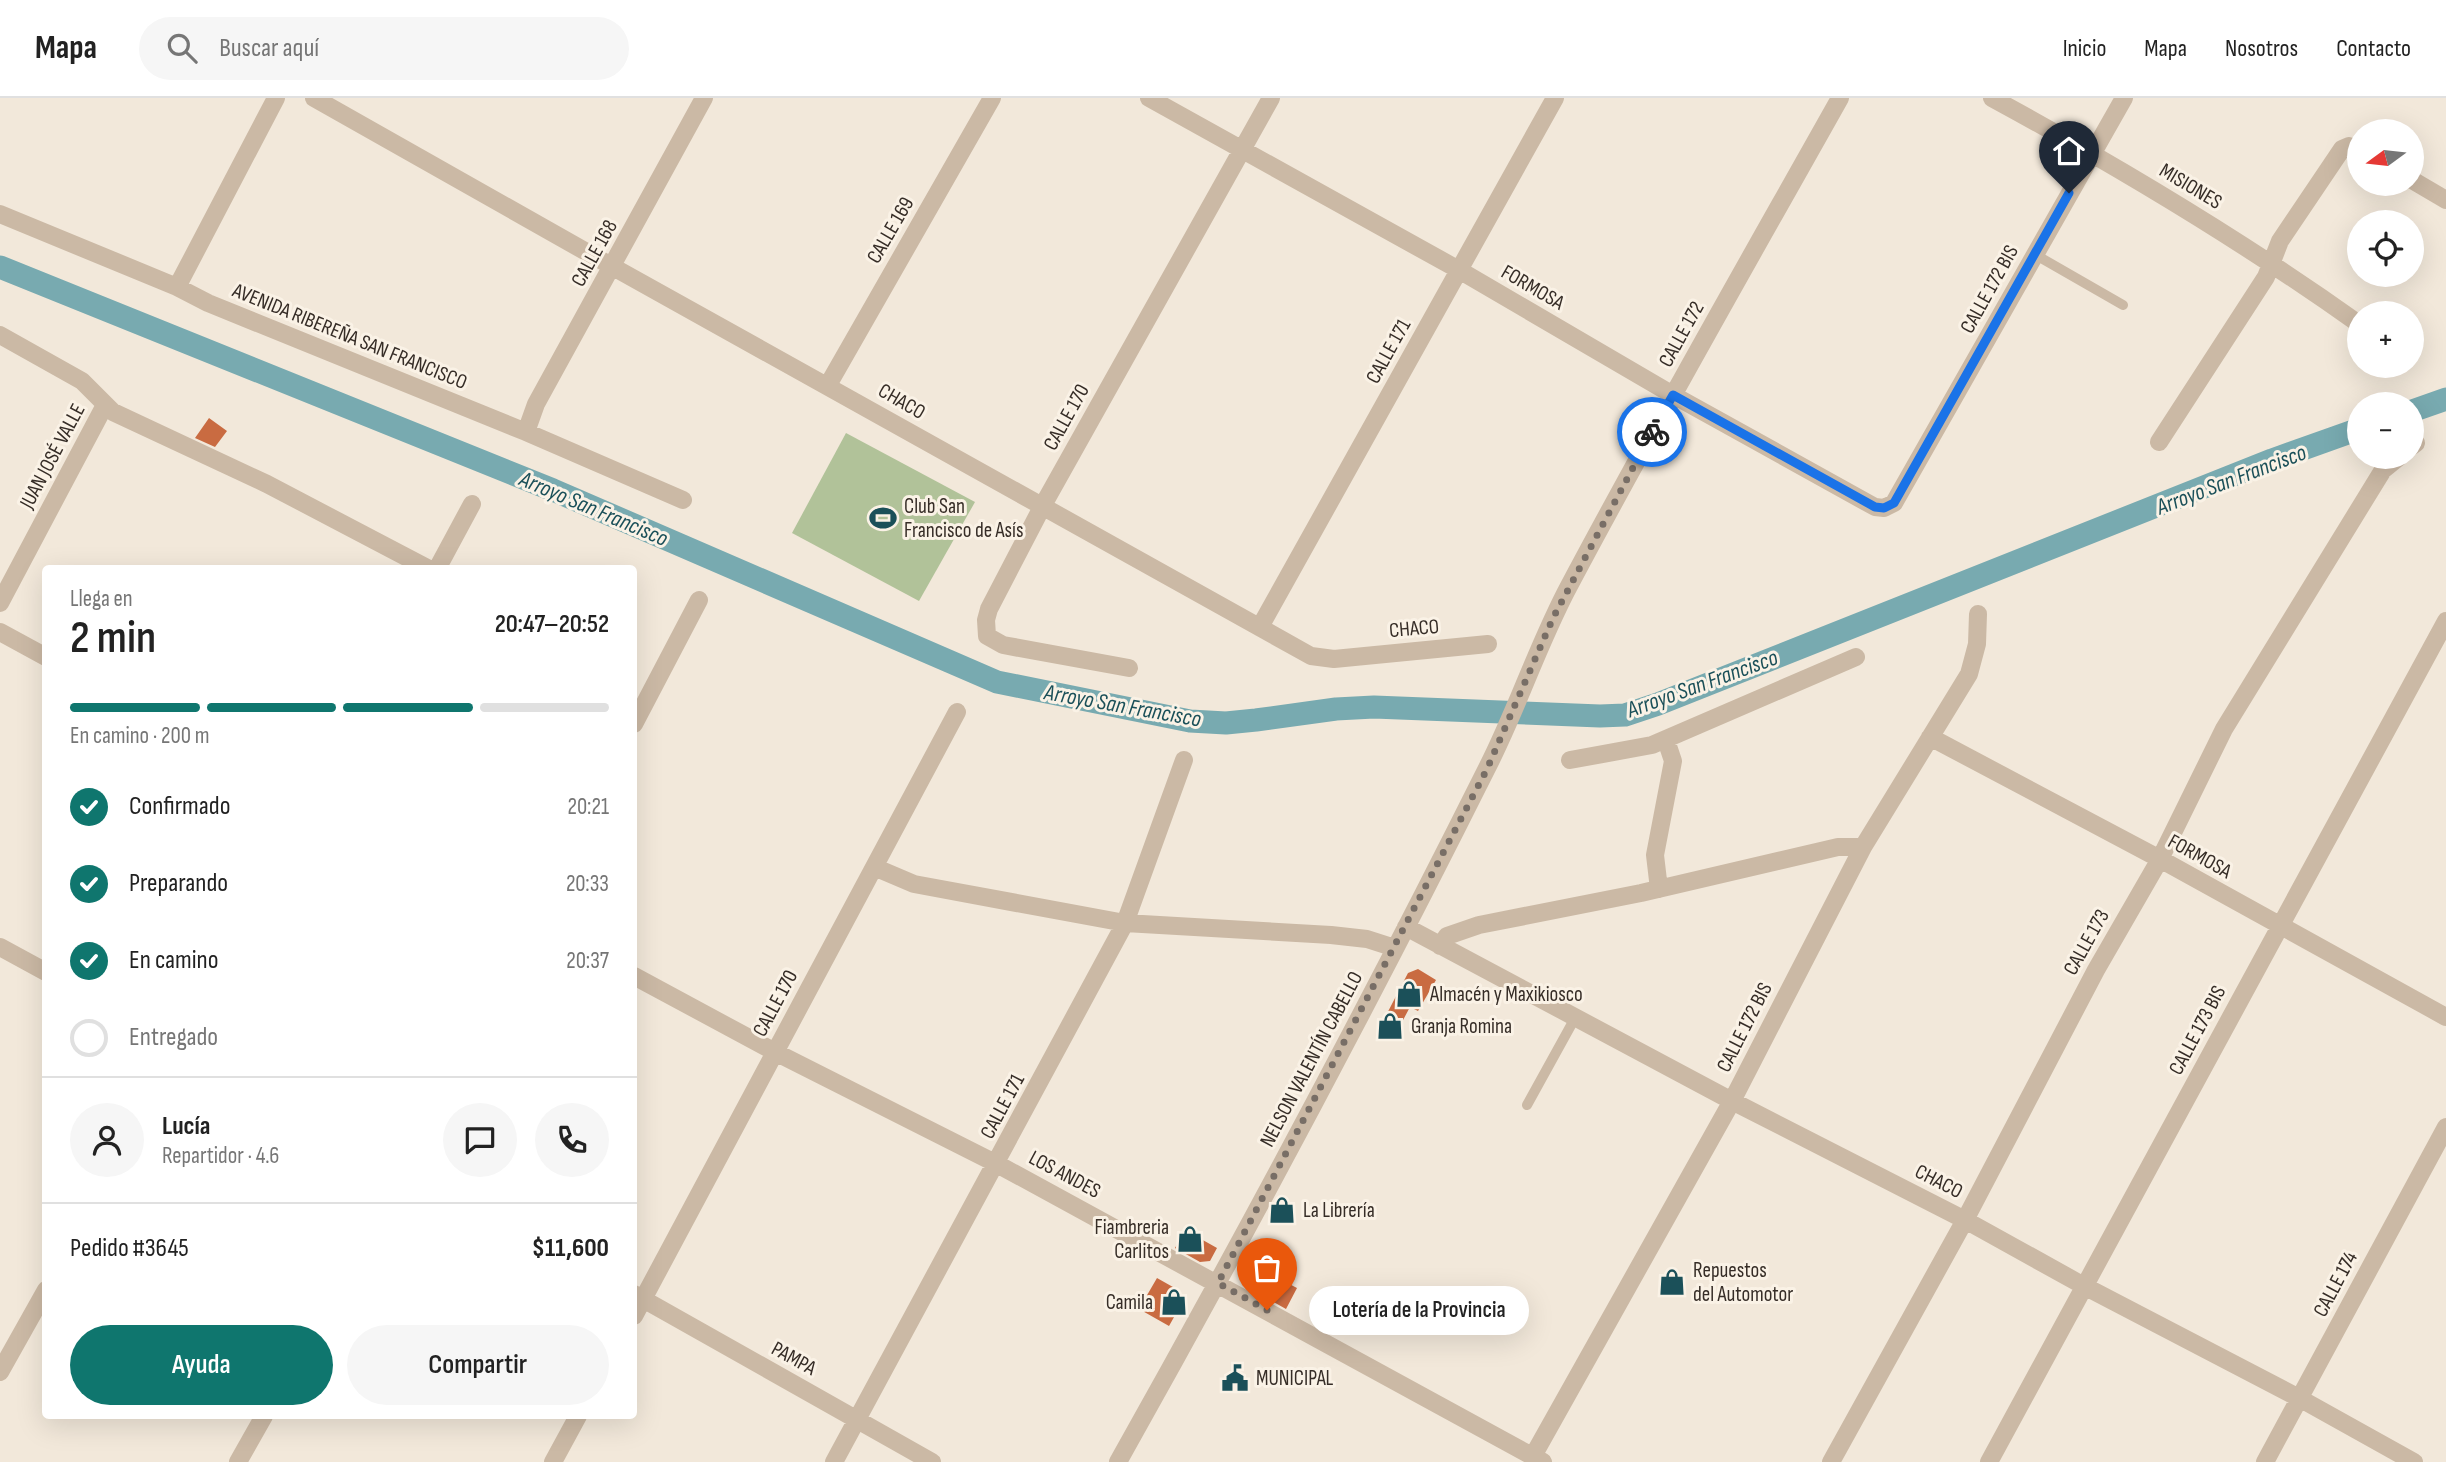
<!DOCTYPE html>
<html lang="es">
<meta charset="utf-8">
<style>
:root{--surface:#fff;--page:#f6f6f6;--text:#222;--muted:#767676;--line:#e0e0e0;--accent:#0f766e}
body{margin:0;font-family:"Sofia Sans Condensed",sans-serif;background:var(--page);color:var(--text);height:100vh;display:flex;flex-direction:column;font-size:26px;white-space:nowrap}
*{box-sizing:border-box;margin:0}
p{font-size:23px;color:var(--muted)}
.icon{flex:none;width:38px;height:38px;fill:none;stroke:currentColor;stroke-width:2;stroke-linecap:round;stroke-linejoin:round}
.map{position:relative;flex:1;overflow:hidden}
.drawer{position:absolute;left:42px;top:467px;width:595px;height:854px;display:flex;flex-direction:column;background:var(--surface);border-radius:7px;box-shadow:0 7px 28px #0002}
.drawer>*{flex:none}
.needle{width:46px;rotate:255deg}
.fabs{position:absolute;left:2347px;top:21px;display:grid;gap:14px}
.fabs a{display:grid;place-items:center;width:77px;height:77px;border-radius:50%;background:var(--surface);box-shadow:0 7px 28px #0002;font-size:35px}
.pin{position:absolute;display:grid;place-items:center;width:60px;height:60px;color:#fff;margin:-72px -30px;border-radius:50% 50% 50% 0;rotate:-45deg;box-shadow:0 0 7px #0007}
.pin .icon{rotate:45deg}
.courier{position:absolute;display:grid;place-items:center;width:70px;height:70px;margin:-35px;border:5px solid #1a73e8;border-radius:50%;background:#fff;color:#222;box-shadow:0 2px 9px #0007}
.bubble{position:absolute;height:49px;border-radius:24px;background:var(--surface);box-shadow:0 7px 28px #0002;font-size:23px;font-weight:600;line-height:49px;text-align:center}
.head em{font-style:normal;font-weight:600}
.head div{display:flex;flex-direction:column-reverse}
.head{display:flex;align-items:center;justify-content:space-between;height:119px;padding:0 28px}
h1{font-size:46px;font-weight:600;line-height:52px}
.bar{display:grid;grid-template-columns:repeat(4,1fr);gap:10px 7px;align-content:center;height:84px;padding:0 28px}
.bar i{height:9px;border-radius:5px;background:var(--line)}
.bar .on{background:var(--accent)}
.bar p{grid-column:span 4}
.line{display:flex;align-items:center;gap:18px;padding:0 28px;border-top:2px solid var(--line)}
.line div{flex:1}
.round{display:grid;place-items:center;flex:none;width:74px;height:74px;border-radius:37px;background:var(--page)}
ol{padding:0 28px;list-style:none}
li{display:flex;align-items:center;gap:21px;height:77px}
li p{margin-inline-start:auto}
li .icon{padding:7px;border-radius:50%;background:var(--accent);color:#fff;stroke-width:4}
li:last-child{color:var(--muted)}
li i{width:38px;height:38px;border:4px solid var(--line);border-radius:50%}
.button{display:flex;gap:14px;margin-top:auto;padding:14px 28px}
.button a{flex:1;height:80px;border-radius:42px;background:var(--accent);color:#fff;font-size:28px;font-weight:600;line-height:80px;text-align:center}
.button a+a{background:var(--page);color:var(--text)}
header{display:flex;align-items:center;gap:42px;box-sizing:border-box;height:98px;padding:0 35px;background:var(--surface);border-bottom:2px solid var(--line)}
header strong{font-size:33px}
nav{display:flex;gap:38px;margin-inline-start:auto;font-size:24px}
.search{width:490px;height:63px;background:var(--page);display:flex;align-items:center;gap:18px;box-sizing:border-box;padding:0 24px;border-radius:38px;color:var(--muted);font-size:26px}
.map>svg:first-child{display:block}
.green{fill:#b1c299}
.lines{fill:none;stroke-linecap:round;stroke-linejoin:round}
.canal{stroke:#78aab0;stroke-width:23}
.building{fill:#c96b41}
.lane{stroke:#cbb9a5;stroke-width:10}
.street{stroke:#cbb9a5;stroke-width:18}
.done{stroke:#786e66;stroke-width:7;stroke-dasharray:0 12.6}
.route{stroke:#1a73e8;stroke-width:9}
.labels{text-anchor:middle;stroke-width:6;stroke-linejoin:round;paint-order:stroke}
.street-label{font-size:21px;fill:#362d27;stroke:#faf2e6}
.poi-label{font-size:21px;fill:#362d27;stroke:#faf2e6;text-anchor:start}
.water-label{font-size:23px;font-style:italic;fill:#1b5059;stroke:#faf2e6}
</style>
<header>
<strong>Mapa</strong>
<div class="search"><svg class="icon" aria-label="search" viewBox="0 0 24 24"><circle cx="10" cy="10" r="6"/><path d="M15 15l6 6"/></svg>Buscar aquí</div>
<nav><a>Inicio</a><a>Mapa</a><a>Nosotros</a><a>Contacto</a></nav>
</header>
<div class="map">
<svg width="2446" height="1364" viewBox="0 0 2446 1364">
<rect width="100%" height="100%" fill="#f2e8da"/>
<!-- green -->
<path class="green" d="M846,335L975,404L919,503L792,435Z"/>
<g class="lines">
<!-- canal -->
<path class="canal" d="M0,169L553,392L997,584L1190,623L1226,625L1256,622L1336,611L1374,609L1600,618L1625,617L1658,606L2272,362L2359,331
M2412,313L2446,301"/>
</g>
<!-- building -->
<path class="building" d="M209,320L227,333L215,349L195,340Z
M1418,871L1436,882L1418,913L1410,909L1394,939L1379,931L1408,875Z
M1185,1132L1217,1150L1210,1163L1200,1164L1175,1150Z
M1670,1170L1685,1179L1675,1198L1659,1190Z
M1272,1177L1297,1190L1286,1211L1261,1197Z
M1157,1180L1180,1193L1182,1205L1169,1228L1139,1211Z"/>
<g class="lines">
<!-- lane -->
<path class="lane" d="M2034,156L2123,207
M1527,1007L1575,920"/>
<!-- street -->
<path class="street" d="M314,0L613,169L1311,558L1334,561L1488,546
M1149,0L1459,172L1673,297L1875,409L1884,410L1894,405L2124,0
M1992,0C2119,69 2241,142 2359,226
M2412,82L2446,102
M0,116L177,189L208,205L526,334L683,402
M177,189L276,0
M0,237L82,283L113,314L267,386L429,471
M828,287L992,0
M526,334L536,306L704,0
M2159,344L2266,179L2280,143L2342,51L2349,48L2359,52
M2412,348L2416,345
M437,471L472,406
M0,505L105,307
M1260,529L1555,0
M0,534L46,559
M1129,570L1003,547L987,538L986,522L989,511L1042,409L1271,0
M634,626L699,502
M1930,639L2160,761L2446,919
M1570,662L1652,647L1856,559
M874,769L914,786L1125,825L1331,837L1367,841L1395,850
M1659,791L1655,757L1673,663L1666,642
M1406,829L1732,1003L1965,1122L2084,1188L2299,1300L2414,1364
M1440,848L1447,838L1479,827L1641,795L1838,749H1863
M0,849L46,874
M634,878L775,954L997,1066L1543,1364
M634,1196L932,1364
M634,1218L957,614
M0,1274L46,1192
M1533,1358L1732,1003L1863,749L1969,576L1977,546L1978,516
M238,1364L264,1318
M553,1364L578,1318
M834,1364L1125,825L1184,662
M1118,1364C1246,1136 1369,906 1486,672C1517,612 1537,548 1569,488C1656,324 1749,162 1840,0
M1831,1364L1965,1122L2096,872L2160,761L2224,631L2383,372L2399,359
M1989,1364L2446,523
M2265,1364L2446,1029"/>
</g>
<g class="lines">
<!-- done -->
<path class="done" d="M1267,1212L1218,1185L1487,671L1553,520L1652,334"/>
<!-- route -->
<path class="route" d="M1652,334L1673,297L1875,409L1884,410L1894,405L2069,95"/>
</g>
<!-- icons -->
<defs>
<symbol id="stadium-bare" viewBox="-9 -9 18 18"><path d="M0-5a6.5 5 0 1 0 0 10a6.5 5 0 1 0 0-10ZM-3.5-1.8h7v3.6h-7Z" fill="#1b5059" stroke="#faf2e6" stroke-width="2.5" paint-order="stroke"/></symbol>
<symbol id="shop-bare" viewBox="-9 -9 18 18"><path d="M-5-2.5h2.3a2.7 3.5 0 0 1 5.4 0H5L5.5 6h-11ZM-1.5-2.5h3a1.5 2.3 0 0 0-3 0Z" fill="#1b5059" stroke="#faf2e6" stroke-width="2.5" paint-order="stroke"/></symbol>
<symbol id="civic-bare" viewBox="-9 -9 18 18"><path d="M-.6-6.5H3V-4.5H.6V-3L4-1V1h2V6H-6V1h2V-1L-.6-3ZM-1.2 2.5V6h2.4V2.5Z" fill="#1b5059" stroke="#faf2e6" stroke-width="2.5" paint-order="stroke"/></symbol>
</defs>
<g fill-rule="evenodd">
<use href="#stadium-bare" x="864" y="401" width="38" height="38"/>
<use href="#shop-bare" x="1390" y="877" width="38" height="38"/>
<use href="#shop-bare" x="1371" y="909" width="38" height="38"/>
<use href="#shop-bare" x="1263" y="1093" width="38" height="38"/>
<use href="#shop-bare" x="1171" y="1122" width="38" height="38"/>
<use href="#shop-bare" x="1653" y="1165" width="38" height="38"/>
<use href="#shop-bare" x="1155" y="1185" width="38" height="38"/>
<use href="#civic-bare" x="1216" y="1261" width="38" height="38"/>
</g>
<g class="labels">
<!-- street labels -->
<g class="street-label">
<text transform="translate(2191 88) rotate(31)" y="7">MISIONES</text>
<text transform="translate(890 132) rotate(-60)" y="7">CALLE 169</text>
<text transform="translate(594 155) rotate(-61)" y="7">CALLE 168</text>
<text transform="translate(1533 189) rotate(30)" y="7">FORMOSA</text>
<text transform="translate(1989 191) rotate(-61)" y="7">CALLE 172 BIS</text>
<text transform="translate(1681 236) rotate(-61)" y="7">CALLE 172</text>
<text transform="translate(350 238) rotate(22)" y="7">AVENIDA RIBEREÑA SAN FRANCISCO</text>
<text transform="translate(1388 253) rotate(-61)" y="7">CALLE 171</text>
<text transform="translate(902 303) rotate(30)" y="7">CHACO</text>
<text transform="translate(1066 319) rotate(-61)" y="7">CALLE 170</text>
<text transform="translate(52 358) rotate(-62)" y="7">JUAN JOSÉ VALLE</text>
<text transform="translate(1414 530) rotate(-5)" y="7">CHACO</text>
<text transform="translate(2200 758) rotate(29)" y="7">FORMOSA</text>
<text transform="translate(2086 844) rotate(-61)" y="7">CALLE 173</text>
<text transform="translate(775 905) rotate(-62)" y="7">CALLE 170</text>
<text transform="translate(1744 929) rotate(-63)" y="7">CALLE 172 BIS</text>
<text transform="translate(2197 932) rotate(-62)" y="7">CALLE 173 BIS</text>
<text transform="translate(1311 961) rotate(-62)" y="7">NELSON VALENTÍN CABELLO</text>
<text transform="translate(1002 1008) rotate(-62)" y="7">CALLE 171</text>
<text transform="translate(1065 1076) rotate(28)" y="7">LOS ANDES</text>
<text transform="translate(1939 1083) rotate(27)" y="7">CHACO</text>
<text transform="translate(2335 1186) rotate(-62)" y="7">CALLE 174</text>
<text transform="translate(794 1260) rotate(29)" y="7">PAMPA</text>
</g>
<!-- poi labels -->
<g class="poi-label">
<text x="904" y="415">Club San<tspan x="904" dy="24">Francisco de Asís</tspan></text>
<text x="1430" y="903">Almacén y Maxikiosco</text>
<text x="1411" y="935">Granja Romina</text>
<text x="1303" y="1119">La Librería</text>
<text x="1169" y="1136" text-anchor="end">Fiambreria<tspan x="1169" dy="24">Carlitos</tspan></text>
<text x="1693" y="1179">Repuestos<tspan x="1693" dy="24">del Automotor</tspan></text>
<text x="1153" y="1211" text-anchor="end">Camila</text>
<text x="1256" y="1287">MUNICIPAL</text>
</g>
<!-- water labels -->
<g class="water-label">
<text transform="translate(2231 381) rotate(-21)" y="8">Arroyo San Francisco</text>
<text transform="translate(594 410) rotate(23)" y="8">Arroyo San Francisco</text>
<text transform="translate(1702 585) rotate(-20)" y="8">Arroyo San Francisco</text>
<text transform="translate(1123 607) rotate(10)" y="8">Arroyo San Francisco</text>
</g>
</g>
</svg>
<div class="fabs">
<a><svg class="needle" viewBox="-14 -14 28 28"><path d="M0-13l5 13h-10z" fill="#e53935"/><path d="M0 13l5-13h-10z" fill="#767676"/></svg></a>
<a><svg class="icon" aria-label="locate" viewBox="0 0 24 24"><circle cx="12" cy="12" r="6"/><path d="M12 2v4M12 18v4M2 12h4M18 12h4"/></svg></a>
<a>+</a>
<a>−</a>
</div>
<div class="pin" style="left:1267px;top:1212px;background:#ea580c"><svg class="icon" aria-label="bag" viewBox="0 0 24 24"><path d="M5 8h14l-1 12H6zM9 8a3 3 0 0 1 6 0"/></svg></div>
<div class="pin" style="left:2069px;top:95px;background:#1f2937"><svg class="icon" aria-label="home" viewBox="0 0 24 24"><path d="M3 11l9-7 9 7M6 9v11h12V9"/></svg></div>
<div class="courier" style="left:1652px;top:334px"><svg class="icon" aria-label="bike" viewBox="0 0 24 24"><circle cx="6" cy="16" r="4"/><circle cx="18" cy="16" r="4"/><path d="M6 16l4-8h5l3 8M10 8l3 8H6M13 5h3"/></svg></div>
<div class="bubble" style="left:1309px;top:1188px;width:220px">Lotería de la Provincia</div>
<section class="drawer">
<div class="head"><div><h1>2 min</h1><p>Llega en</p></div><em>20:47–20:52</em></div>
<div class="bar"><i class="on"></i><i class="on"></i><i class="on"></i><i></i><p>En camino · 200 m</p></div>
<ol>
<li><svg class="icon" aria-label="check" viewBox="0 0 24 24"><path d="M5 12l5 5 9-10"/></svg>Confirmado<p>20:21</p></li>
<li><svg class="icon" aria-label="check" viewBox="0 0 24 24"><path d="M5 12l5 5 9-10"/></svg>Preparando<p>20:33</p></li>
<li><svg class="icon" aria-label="check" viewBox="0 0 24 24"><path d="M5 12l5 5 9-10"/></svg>En camino<p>20:37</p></li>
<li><i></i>Entregado</li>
</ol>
<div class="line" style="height:126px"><a class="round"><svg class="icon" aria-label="person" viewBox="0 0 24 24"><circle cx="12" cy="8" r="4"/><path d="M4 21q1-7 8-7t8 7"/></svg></a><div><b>Lucía</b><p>Repartidor · 4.6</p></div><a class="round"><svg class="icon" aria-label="chat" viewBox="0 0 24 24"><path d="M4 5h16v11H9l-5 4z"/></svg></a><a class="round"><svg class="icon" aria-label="phone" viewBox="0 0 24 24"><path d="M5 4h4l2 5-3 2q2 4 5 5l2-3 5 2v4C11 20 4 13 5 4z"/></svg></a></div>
<div class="line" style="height:91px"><div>Pedido #3645</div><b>$11,600</b></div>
<div class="button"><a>Ayuda</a><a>Compartir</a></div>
</section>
</div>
